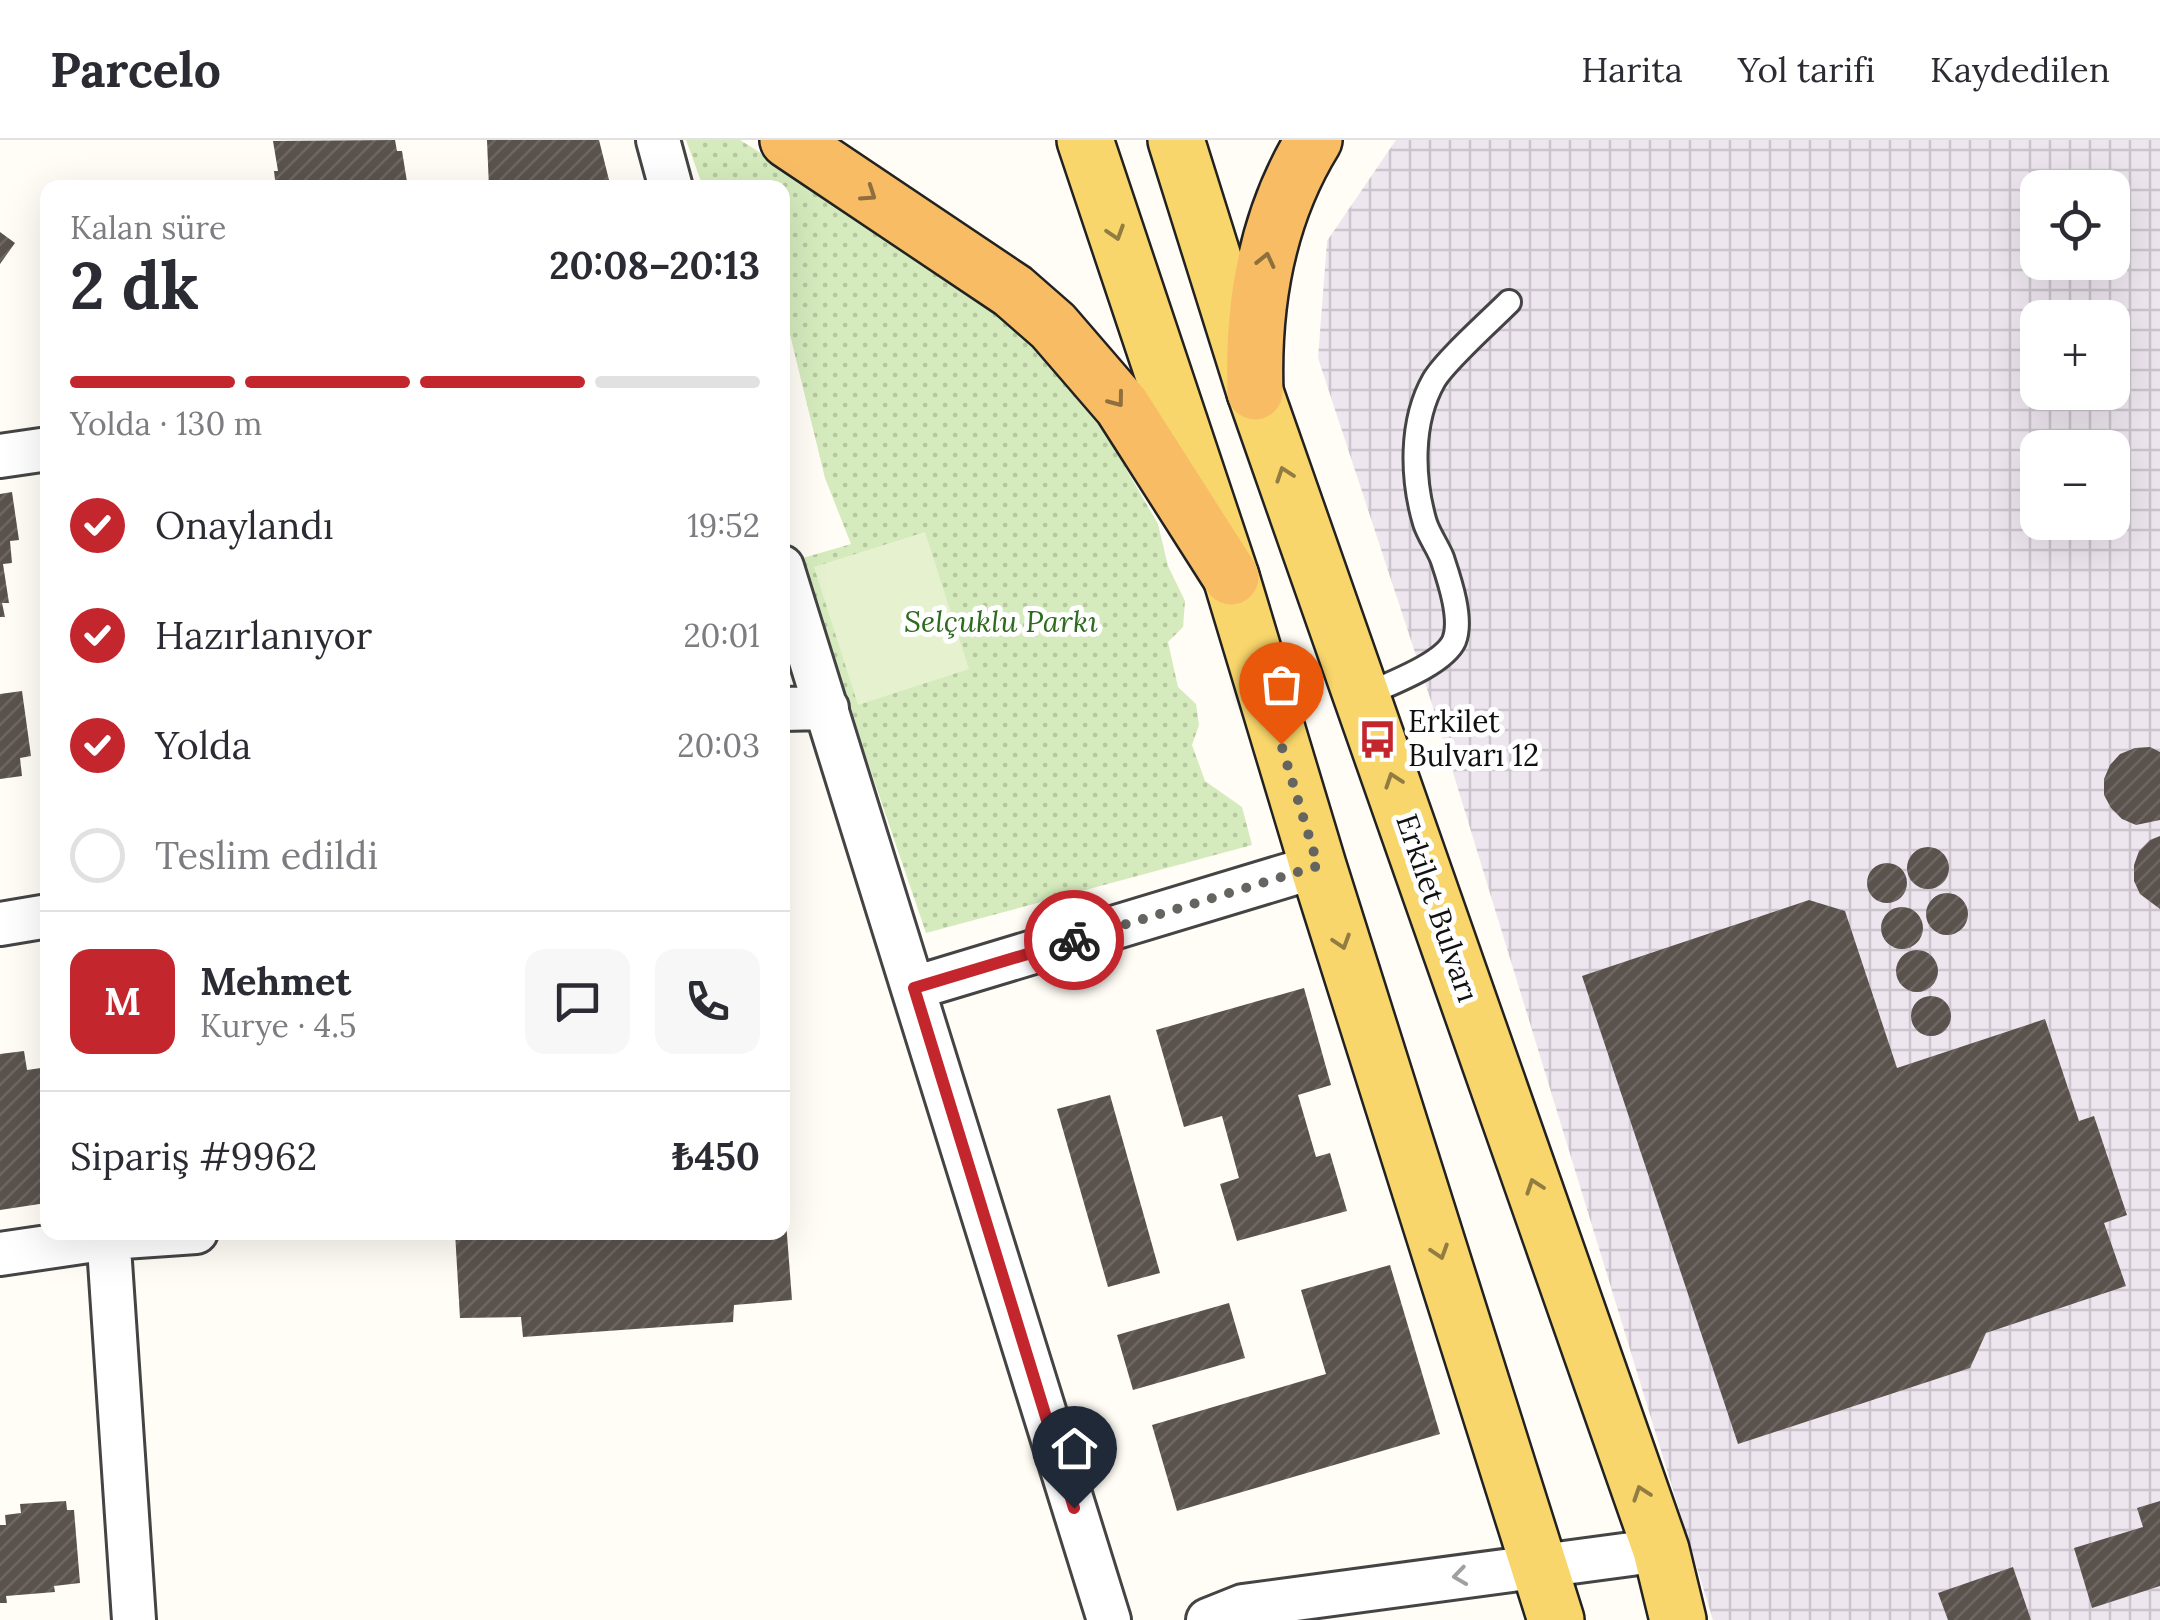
<!DOCTYPE html>
<html lang="tr">
<meta charset="utf-8">
<style>
:root{--surface:#fff;--page:#f7f7f7;--text:#2b2b33;--muted:#7c7c81;--line:#e1e1e2;--accent:#c4262e}
body{margin:0;font-family:Lora,serif;background:var(--page);color:var(--text);height:100vh;display:flex;flex-direction:column;font-size:38px;white-space:nowrap}
*{box-sizing:border-box;margin:0}
p{font-size:32px;color:var(--muted)}
.icon{flex:none;width:55px;height:55px;fill:none;stroke:currentColor;stroke-width:2;stroke-linecap:round;stroke-linejoin:round}
.map{position:relative;flex:1;overflow:hidden}
.sheet{position:absolute;left:40px;top:40px;width:750px;height:1060px;display:flex;flex-direction:column;background:var(--surface);border-radius:20px;box-shadow:0 10px 40px #0002}
.sheet>*{flex:none}
.buttons{position:absolute;left:2020px;top:30px;display:grid;gap:20px}
.buttons a{display:grid;place-items:center;width:110px;height:110px;border-radius:20px;background:var(--surface);box-shadow:0 10px 40px #0002;font-size:50px}
.pin{position:absolute;display:grid;place-items:center;width:85px;height:85px;color:#fff;margin:-102px -42px;border-radius:50% 50% 50% 0;rotate:-45deg;box-shadow:0 0 10px #0007}
.pin .icon{rotate:45deg}
.courier{position:absolute;display:grid;place-items:center;width:100px;height:100px;margin:-50px;border:8px solid #c4262e;border-radius:50%;background:#fff;color:#222;box-shadow:0 2px 12px #0007}
.headline em{font-style:normal;font-weight:800}
.headline div{display:flex;flex-direction:column-reverse}
.headline{display:flex;align-items:center;justify-content:space-between;height:170px;padding:0 30px}
h1{font-size:65px;font-weight:800;line-height:75px}
.bar{display:grid;grid-template-columns:repeat(4,1fr);gap:15px 10px;align-content:center;height:120px;padding:0 30px}
.bar i{height:12px;border-radius:8px;background:var(--line)}
.bar .active{background:var(--accent)}
.bar p{grid-column:span 4}
.line{display:flex;align-items:center;gap:25px;padding:0 30px;border-top:2px solid var(--line)}
.line div{flex:1}
.round{display:grid;place-items:center;flex:none;width:105px;height:105px;border-radius:20px;background:var(--page)}
ol{padding:0 30px;list-style:none}
li{display:flex;align-items:center;gap:30px;height:110px}
li p{margin-inline-start:auto}
li .icon{padding:10px;border-radius:50%;background:var(--accent);color:#fff;stroke-width:4}
li:last-child{color:var(--muted)}
li i{width:55px;height:55px;border:5px solid var(--line);border-radius:50%}
header{display:flex;align-items:center;gap:60px;box-sizing:border-box;height:140px;padding:0 50px;background:var(--surface);border-bottom:2px solid var(--line)}
header strong{font-size:48px}
nav{display:flex;gap:55px;margin-inline-start:auto;font-size:35px}
.map>svg:first-child{display:block}
.industrial{fill:url(#industrial-grid);fill-rule:evenodd}
.grass{fill:url(#grass-dots)}
.pitch{fill:#e6f2cf}
.building{fill:url(#building-hatch)}
.lines{fill:none;stroke-linecap:round;stroke-linejoin:round}
.service-casing{stroke:#444;stroke-width:28}
.minor-casing{stroke:#444;stroke-width:48}
.primary-casing{stroke:#222;stroke-width:60}
.trunk-casing{stroke:#222;stroke-width:60}
.service{stroke:#fff;stroke-width:22}
.minor{stroke:#fff;stroke-width:42}
.primary{stroke:#f9d66b;stroke-width:55}
.trunk{stroke:#f7bc64;stroke-width:55}
.oneway{stroke:#906f3f}
.oneway2{stroke:#917d42}
.oneway3{stroke:#a0a0a0}
.done{stroke:#646461;stroke-width:10;stroke-dasharray:0 18}
.route{stroke:#c4262e;stroke-width:12}
.labels{text-anchor:middle;stroke-width:10;stroke-linejoin:round;paint-order:stroke}
.park-label{font-size:30px;font-style:italic;fill:#2f6b1f;stroke:#fff}
.poi-label{font-size:30px;fill:#111;stroke:#fff;text-anchor:start}
.street-label{font-size:30px;fill:#111;stroke:#fff}
</style>
<header>
<strong>Parcelo</strong>
<nav><a>Harita</a><a>Yol tarifi</a><a>Kaydedilen</a></nav>
</header>
<div class="map">
<svg width="2160" height="1480" viewBox="0 0 2160 1480">
<defs>
<pattern id="industrial-grid" width="8" height="8" patternUnits="userSpaceOnUse" patternTransform="scale(2.5)"><rect width="8" height="8" fill="#eee6ef"/><path d="M0 4h8M4 0v8" fill="none" stroke="#cbc4cc"/></pattern>
<pattern id="grass-dots" width="8" height="8" patternUnits="userSpaceOnUse" patternTransform="scale(2.5)"><rect width="8" height="8" fill="#d5ebbd"/><path d="M2 2h.1M6 6h.1" fill="none" stroke="#b6c8a1" stroke-width="1.8" stroke-linecap="round"/></pattern>
<pattern id="building-hatch" width="6" height="6" patternUnits="userSpaceOnUse" patternTransform="scale(2.5)"><rect width="6" height="6" fill="#5a524d"/><path d="M-1 1l2-2M0 6l6-6M5 7l2-2" fill="none" stroke="#6d6662"/></pattern>
</defs>
<rect width="100%" height="100%" fill="#fffdf5"/>
<!-- industrial -->
<path class="industrial" d="M1396,0H2160V1480H1713L1432,564L1318,218L1327,101ZM2038,48H2112V122H2038ZM2038,178H2112V252H2038ZM2038,308H2112V382H2038Z"/>
<!-- grass -->
<path class="grass" d="M686,0H740L1014,171L1058,211L1158,384L1168,426L1185,461L1183,487L1168,502L1178,547L1196,564L1199,585L1192,605L1205,641L1242,667L1252,705L926,793L849,567L803,418L851,404L825,338L783,166L782,48L703,47Z"/>
<!-- pitch -->
<path class="pitch" d="M925,392L969,529L858,565L814,427Z"/>
<!-- building -->
<path class="building" d="M395,0L397,11H402L408,48H276L274,31H278L273,1Z
M487,0H599L611,48H489Z
M0,92L15,103L0,124Z
M12,352L19,400L10,401L12,423L3,424L9,463H2L5,477H0V354Z
M22,551L31,616L20,618L22,636L0,639V554Z
M2150,607L2160,612V680L2136,685L2122,679L2111,668L2104,655V639L2110,625L2120,614L2135,608Z
M2160,696V769L2140,754L2134,741V725L2139,711L2150,700Z
M1907 728a21 21 0 1 1 42 0a21 21 0 1 1-42 0Z
M1867 743a20 20 0 1 1 40 0a20 20 0 1 1-40 0Z
M1926 774a21 21 0 1 1 42 0a21 21 0 1 1-42 0Z
M1809,760L1845,771L1897,928L2045,879L2079,981L2094,976L2127,1075L2104,1083L2126,1146L1986,1193L1970,1228L1738,1304L1582,836Z
M1881 788a21 21 0 1 1 42 0a21 21 0 1 1-42 0Z
M1896 831a21 21 0 1 1 42 0a21 21 0 1 1-42 0Z
M1304,848L1331,945L1298,955L1316,1017L1330,1013L1347,1071L1237,1101L1220,1044L1239,1038L1222,976L1184,987L1156,890Z
M1911 876a20 20 0 1 1 40 0a20 20 0 1 1-40 0Z
M24,911L27,930L41,928L48,975V1043L43,1044L46,1063L0,1070V914Z
M1110,955L1160,1133L1108,1147L1057,969Z
M782,1069H785L792,1160L734,1165L733,1182L523,1197L521,1177L460,1178L455,1092H782Z
M1390,1125L1440,1294L1177,1371L1152,1285L1326,1234L1301,1150Z
M1229,1163L1245,1218L1133,1250L1117,1195Z
M66,1361L67,1370H74L80,1443L54,1446L55,1452L6,1456L7,1463H0V1385H6L5,1375L21,1373L20,1364Z
M2160,1361V1446L2092,1468L2074,1408L2143,1387L2137,1368Z
M2013,1427L2031,1480H1948L1938,1453Z"/>
<g class="lines">
<defs>
<path id="service" d="M1363,556C1386,545 1443,525 1454,501C1463,479 1449,439 1442,418C1437,406 1429,395 1425,383C1412,339 1410,282 1434,240C1446,220 1490,181 1509,162"/>
<path id="minor" d="M658,0L671,48
M0,316L48,309
M782,427L1109,1480
M782,569L827,568
M0,784L48,776
M914,848L1318,726
M108,1092L134,1480
M0,1114L109,1098L196,1092
M1208,1480L1243,1466L1661,1410"/>
<path id="primary" d="M1085,0L1231,437L1318,726L1556,1480
M1176,0L1255,252L1661,1410L1678,1480"/>
<path id="trunk" d="M788,0L1013,151L1053,186L1122,266L1231,437
M1255,252C1252,164 1267,76 1314,0"/>
</defs>
<!-- service casing -->
<use href="#service" class="service-casing"/>
<!-- minor casing -->
<use href="#minor" class="minor-casing"/>
<!-- primary casing -->
<use href="#primary" class="primary-casing"/>
<!-- trunk casing -->
<use href="#trunk" class="trunk-casing"/>
<!-- service -->
<use href="#service" class="service"/>
<!-- minor -->
<use href="#minor" class="minor"/>
<!-- primary -->
<use href="#primary" class="primary"/>
<!-- trunk -->
<use href="#trunk" class="trunk"/>
</g>
<!-- one-way arrows -->
<defs><path id="oneway-chevron" d="M-2-3.5L2.5 0L-2 3.5" fill="none" stroke-width="1.6" stroke-linecap="round" stroke-linejoin="round" transform="scale(2.5)"/></defs>
<g class="oneway">
<use href="#oneway-chevron" transform="translate(869 54) rotate(34)"/>
<use href="#oneway-chevron" transform="translate(1266 120) rotate(-77)"/>
<use href="#oneway-chevron" transform="translate(1117 260) rotate(53)"/>
</g>
<g class="oneway2">
<use href="#oneway-chevron" transform="translate(1116 93) rotate(72)"/>
<use href="#oneway-chevron" transform="translate(1284 334) rotate(-109)"/>
<use href="#oneway-chevron" transform="translate(1393 640) rotate(-109)"/>
<use href="#oneway-chevron" transform="translate(1342 802) rotate(72)"/>
<use href="#oneway-chevron" transform="translate(1534 1046) rotate(-109)"/>
<use href="#oneway-chevron" transform="translate(1440 1112) rotate(72)"/>
<use href="#oneway-chevron" transform="translate(1641 1353) rotate(-109)"/>
</g>
<use class="oneway3" href="#oneway-chevron" transform="translate(1460 1436) rotate(172)"/>
<g class="lines">
<!-- done -->
<path class="done" d="M1074,800L1318,726L1281,604"/>
<!-- route -->
<path class="route" d="M1074,800L914,848L1074,1368"/>
</g>
<!-- icons -->
<defs>
<symbol id="bus-bare" viewBox="-9 -9 18 18"><path d="M-5-6H5V4H4V6H2V4H-2V6H-4V4H-5ZM-3.5-4V0h7V-4ZM-3.5 1.2v1.5H-2V1.2ZM2 1.2v1.5H3.5V1.2Z" fill="#c4262e" stroke="#fff" stroke-width="2.5" paint-order="stroke"/></symbol>
</defs>
<g fill-rule="evenodd">
<use href="#bus-bare" x="1350" y="572" width="55" height="55"/>
</g>
<g class="labels">
<!-- park labels -->
<g class="park-label">
<text x="1001" y="492">Selçuklu Parkı</text>
</g>
<!-- poi labels -->
<g class="poi-label">
<text x="1408" y="592">Erkilet<tspan x="1408" dy="34">Bulvarı 12</tspan></text>
</g>
<!-- street labels -->
<g class="street-label">
<text transform="translate(1437 768) rotate(71)" y="10">Erkilet Bulvarı</text>
</g>
</g>
</svg>
<div class="buttons">
<a><svg class="icon" aria-label="locate" viewBox="0 0 24 24"><circle cx="12" cy="12" r="6"/><path d="M12 2v4M12 18v4M2 12h4M18 12h4"/></svg></a>
<a>+</a>
<a>−</a>
</div>
<div class="pin" style="left:1281px;top:604px;background:#ea580c"><svg class="icon" aria-label="bag" viewBox="0 0 24 24"><path d="M5 8h14l-1 12H6zM9 8a3 3 0 0 1 6 0"/></svg></div>
<div class="pin" style="left:1074px;top:1368px;background:#1f2937"><svg class="icon" aria-label="home" viewBox="0 0 24 24"><path d="M3 11l9-7 9 7M6 9v11h12V9"/></svg></div>
<div class="courier" style="left:1074px;top:800px"><svg class="icon" aria-label="bike" viewBox="0 0 24 24"><circle cx="6" cy="16" r="4"/><circle cx="18" cy="16" r="4"/><path d="M6 16l4-8h5l3 8M10 8l3 8H6M13 5h3"/></svg></div>
<section class="sheet">
<div class="headline"><div><h1>2 dk</h1><p>Kalan süre</p></div><em>20:08–20:13</em></div>
<div class="bar"><i class="active"></i><i class="active"></i><i class="active"></i><i></i><p>Yolda · 130 m</p></div>
<ol>
<li><svg class="icon" aria-label="check" viewBox="0 0 24 24"><path d="M5 12l5 5 9-10"/></svg>Onaylandı<p>19:52</p></li>
<li><svg class="icon" aria-label="check" viewBox="0 0 24 24"><path d="M5 12l5 5 9-10"/></svg>Hazırlanıyor<p>20:01</p></li>
<li><svg class="icon" aria-label="check" viewBox="0 0 24 24"><path d="M5 12l5 5 9-10"/></svg>Yolda<p>20:03</p></li>
<li><i></i>Teslim edildi</li>
</ol>
<div class="line" style="height:180px"><b class="round" style="background:var(--accent);color:#fff">M</b><div><b>Mehmet</b><p>Kurye · 4.5</p></div><a class="round"><svg class="icon" aria-label="chat" viewBox="0 0 24 24"><path d="M4 5h16v11H9l-5 4z"/></svg></a><a class="round"><svg class="icon" aria-label="phone" viewBox="0 0 24 24"><path d="M5 4h4l2 5-3 2q2 4 5 5l2-3 5 2v4C11 20 4 13 5 4z"/></svg></a></div>
<div class="line" style="height:130px"><div>Sipariş #9962</div><b>₺450</b></div>
</section>
</div>
